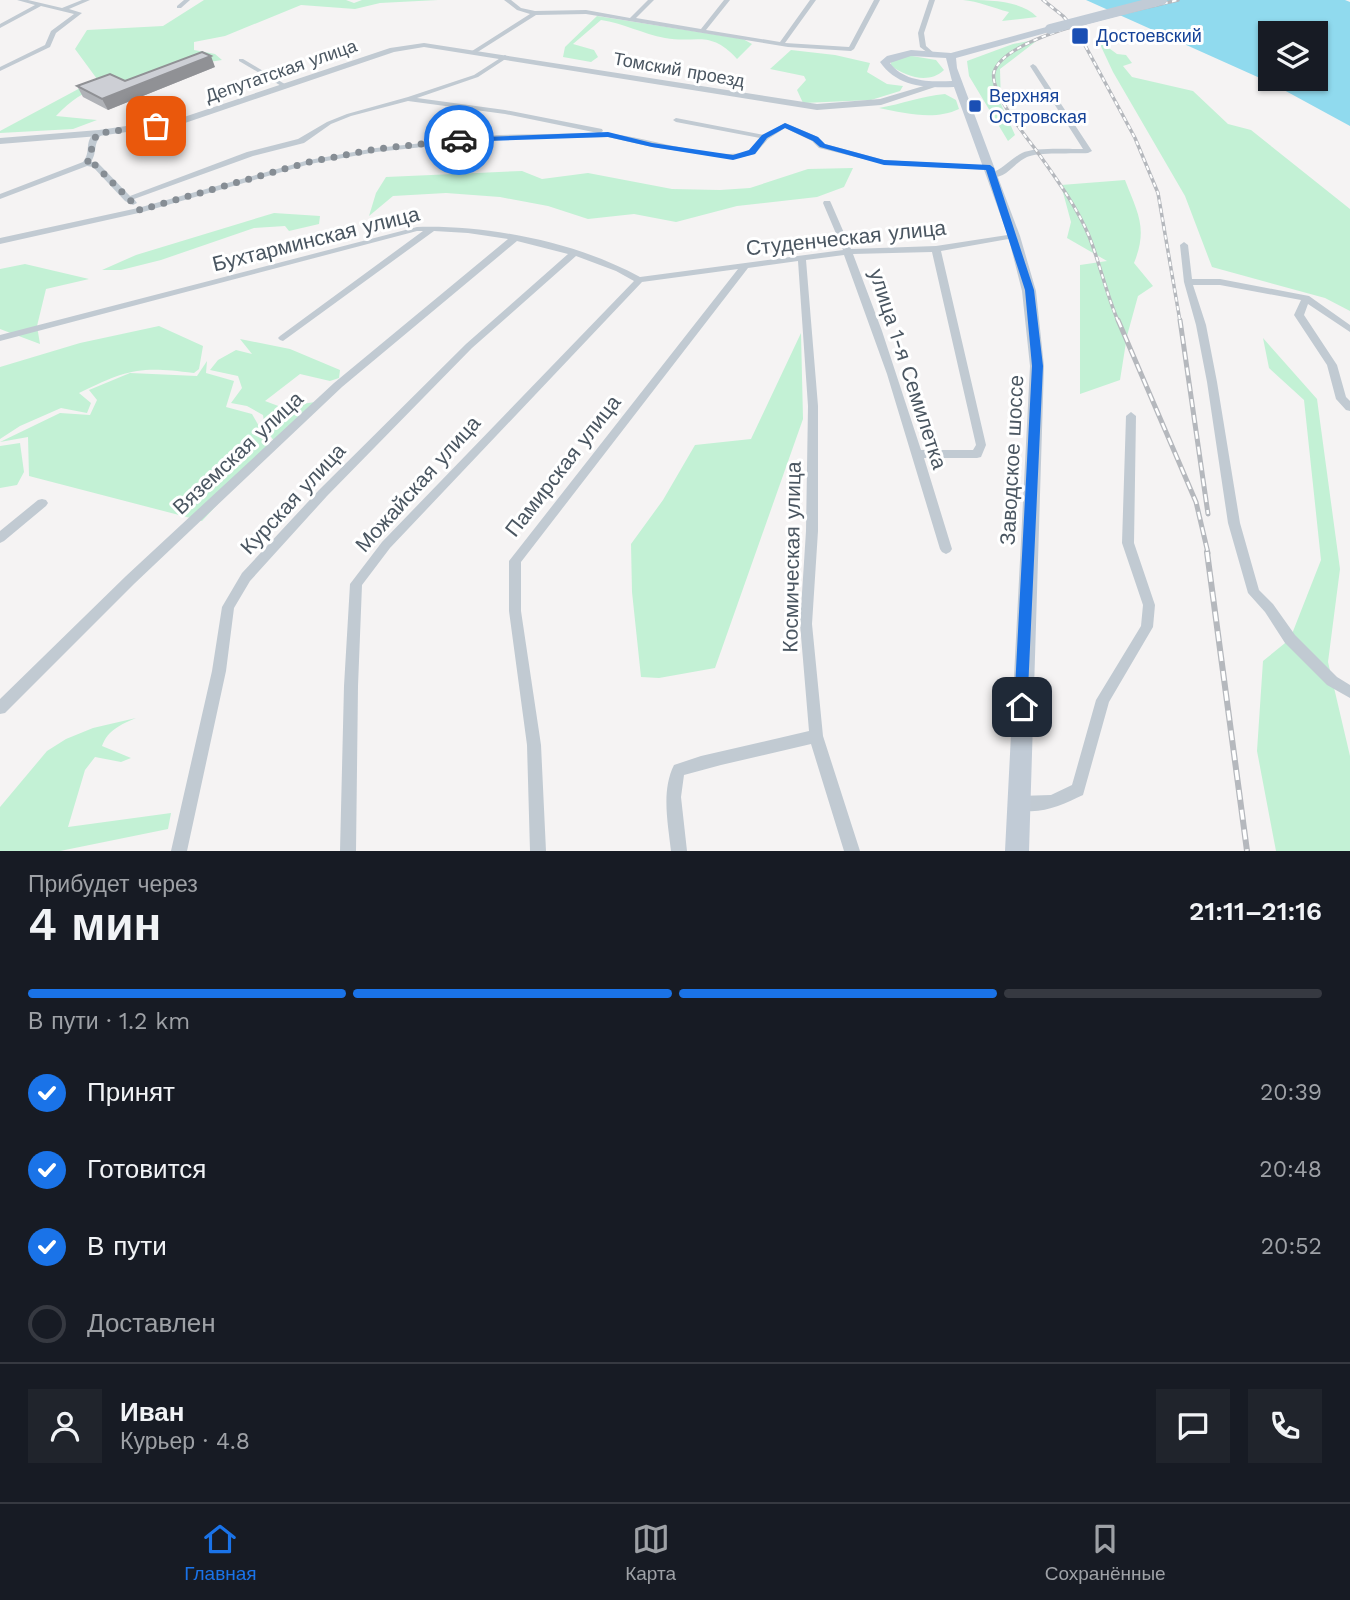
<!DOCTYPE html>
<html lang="ru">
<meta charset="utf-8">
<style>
:root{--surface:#171b24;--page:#20242c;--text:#f1f3f6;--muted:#9ea1a6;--line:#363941;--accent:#1a73e8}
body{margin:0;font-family:"Work Sans",sans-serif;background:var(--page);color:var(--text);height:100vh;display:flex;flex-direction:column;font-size:26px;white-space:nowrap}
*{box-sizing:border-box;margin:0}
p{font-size:23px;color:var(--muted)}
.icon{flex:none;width:38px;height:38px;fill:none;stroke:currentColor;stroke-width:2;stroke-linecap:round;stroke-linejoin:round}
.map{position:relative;height:851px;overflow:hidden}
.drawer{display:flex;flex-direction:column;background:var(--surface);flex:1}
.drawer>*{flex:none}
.tools{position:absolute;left:1258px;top:21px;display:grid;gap:14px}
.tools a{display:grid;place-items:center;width:70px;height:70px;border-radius:0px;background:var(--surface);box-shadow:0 2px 5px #0004;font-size:35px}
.pin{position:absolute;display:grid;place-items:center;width:60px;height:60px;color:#fff;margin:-30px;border-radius:14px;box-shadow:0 4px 10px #0006}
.courier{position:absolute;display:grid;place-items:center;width:70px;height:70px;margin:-35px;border:5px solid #1a73e8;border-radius:50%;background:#fff;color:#222;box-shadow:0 2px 9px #0007}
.overview em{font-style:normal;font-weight:600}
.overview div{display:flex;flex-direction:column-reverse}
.overview{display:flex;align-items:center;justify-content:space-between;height:119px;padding:0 28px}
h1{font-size:46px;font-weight:600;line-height:52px}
.bar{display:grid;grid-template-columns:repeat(4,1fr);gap:10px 7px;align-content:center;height:84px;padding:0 28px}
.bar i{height:9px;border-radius:5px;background:var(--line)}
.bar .active{background:var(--accent)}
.bar p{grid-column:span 4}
.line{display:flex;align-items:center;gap:18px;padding:0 28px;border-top:2px solid var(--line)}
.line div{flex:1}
.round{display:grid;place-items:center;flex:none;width:74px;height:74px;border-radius:0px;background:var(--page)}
ol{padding:0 28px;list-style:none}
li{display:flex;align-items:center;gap:21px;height:77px}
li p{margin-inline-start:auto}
li .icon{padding:7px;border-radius:50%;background:var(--accent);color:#fff;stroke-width:4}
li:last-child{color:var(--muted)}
li i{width:38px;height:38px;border:4px solid var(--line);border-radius:50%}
.tab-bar{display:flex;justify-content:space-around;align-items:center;height:98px;border-top:2px solid var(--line);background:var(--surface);font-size:19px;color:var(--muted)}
.tab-bar a{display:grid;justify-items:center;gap:4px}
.tab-bar .active{color:var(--accent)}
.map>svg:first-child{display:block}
.green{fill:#c3f1d5}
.water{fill:#90daee;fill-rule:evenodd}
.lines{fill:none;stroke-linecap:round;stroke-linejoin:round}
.minor{fill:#c1cad2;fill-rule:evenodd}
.tertiary{fill:#c1cad2;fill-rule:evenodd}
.secondary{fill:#c1cbd6;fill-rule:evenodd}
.rail-far2-casing{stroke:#b5b8bd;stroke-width:3.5}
.rail-far1-casing{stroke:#b5b8bd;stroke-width:5}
.rail-casing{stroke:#b5b8bd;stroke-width:6}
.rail-far2{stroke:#fff;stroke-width:2;stroke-dasharray:4.5;stroke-linecap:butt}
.rail-far1{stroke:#fff;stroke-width:2.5;stroke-dasharray:8;stroke-linecap:butt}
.rail{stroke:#fff;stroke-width:3.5;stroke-dasharray:10;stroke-linecap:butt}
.secondary-bridge{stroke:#c1cbd6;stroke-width:10}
.wall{fill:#b0b2b7}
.shaded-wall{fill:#909195}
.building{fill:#cdcfd5;stroke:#909195;stroke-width:2}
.route{fill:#1a73e8}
.done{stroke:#868d94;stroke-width:7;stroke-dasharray:0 12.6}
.transit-dot{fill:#1a4fb4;stroke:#fff;stroke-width:2.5}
.labels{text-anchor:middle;stroke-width:6;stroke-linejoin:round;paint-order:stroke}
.far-transit-label{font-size:18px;fill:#164399;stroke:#fff;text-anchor:start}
.far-street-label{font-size:18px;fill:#4a5661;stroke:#fff}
.street-label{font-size:21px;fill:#4a5661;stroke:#fff}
</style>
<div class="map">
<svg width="1350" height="851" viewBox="0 0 1350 851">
<rect width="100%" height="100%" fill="#f5f3f3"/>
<!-- green -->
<path class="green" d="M204,0H346L354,3L362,0H438L380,3L355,9L301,5L225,36L194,42V50L215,54L222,60C196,63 173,73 148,78C107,86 87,83 56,116L97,120L73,129L0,133V131L97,79L75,49L87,30L163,26Z
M963,0C988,0 1021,0 1037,17L1002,21L1009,12C993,8 978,1 963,0Z
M597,16L743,39L752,44L737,59C710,29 696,44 665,38C643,34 623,23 601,20L573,44L594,50L598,57L591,62L563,57L565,47Z
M1039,39L1000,69L1001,104L1015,135L1008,141L969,76L967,61L1013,44Z
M1098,40L1117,54L1126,55L1132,63L1123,66L1132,77L1193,91L1228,124L1251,130L1350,209V311L1325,298L1212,267L1185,196L1113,72Z
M791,50L835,55L870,63L867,72L887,84L903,86L900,91L871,100L803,103L797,90L806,80L804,76L770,69Z
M906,55L936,60L944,70C928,85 906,76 891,66V62Z
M945,94L956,100L959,109C934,121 905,113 879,108C902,104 922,96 945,94Z
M853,168L844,187L817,197L737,206L676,222L634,214L588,219L548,206L500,197L446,193L393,196L369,216L376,193L386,177L522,171L542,179L588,173L672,189L720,190L750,188L808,169Z
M1125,180C1138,214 1148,228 1134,263L1153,286L1138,296L1127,336L1120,380L1080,394V265L1107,261L1067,238L1071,222L1061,185Z
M274,213L320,216L319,224L289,231L285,226L254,228L161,260L121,270H102L136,255Z
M25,264L89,279L46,289L37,326L40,344L0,329V269Z
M159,326L203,346L199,369L194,373C140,366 128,369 79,393L91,403L87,413L61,408L20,426L0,439V367L80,343Z
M801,333L803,419L715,668L659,678L641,677L632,592L631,544L663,500L695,445L751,439Z
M1263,338L1317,399L1340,569L1328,662L1350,756V851H1276L1257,751L1263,661L1290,639L1321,560L1304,400L1269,368Z
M240,339L290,349L340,370L339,378L330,381L300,374L265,401L281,407L322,401L276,444L265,428L263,415L247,406L231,403L242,388L238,376L210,370L218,360L236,350L252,354Z
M207,361L206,373L234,381L226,407L252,414L271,447L202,521L29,476L28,437L0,442L60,413L90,415L97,400L89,390L130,373L197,376Z
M20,443L24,472L17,485L0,488V446Z
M136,718C120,725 108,730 102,746L131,758L121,762L95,757L85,770L68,827L171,813L168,829L60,851H0V807L47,751L66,739L93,728Z"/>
<!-- water -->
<path class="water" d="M1086,0H1345L1350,2V126L1271,83ZM1270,33H1316V79H1270Z"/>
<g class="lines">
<!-- minor -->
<path class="minor" d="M17,0H28L62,8L82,0H90L69,9L82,13L56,33L50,47L0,71V67L45,45L51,31L74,14L41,6L0,28V24L35,5Z
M184,0H190L181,8H177V6Z
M504,0H511L521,8L535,11L586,10L630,18L648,0H654L636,18L701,29L724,0H730L706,30L780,42L810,0H816L785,43L849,47L874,0H880L854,49L851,51L788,47L586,14L536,15L476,53H472V51L530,14L517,10Z
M929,0H935L924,33L926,46L935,54L932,56L920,47L918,33Z
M505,55L508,57L507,58L478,77L417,98L505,110L602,129L603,131L600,133C631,132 726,165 749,150C753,148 757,142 760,138L676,122L673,120L676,118L764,135L785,123L818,137L825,144L884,160L990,166L994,168L990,170L884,164L819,148L812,141L785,128L768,139L755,154L733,159L652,147L608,137L498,139L376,152L310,164L143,212L0,244V238L138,208L309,160L376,148L498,135L598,133L505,114L408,101L351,116L331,124L304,143L253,156L134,199L137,203L133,205L125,201L93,167L87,166L0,199V194L83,162C92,151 83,142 96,131L103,133C92,144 98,151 91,162L98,163L130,196L247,152L298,139L327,122L347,114L408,97L474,75Z
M239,59H243L288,86L283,87L239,61Z
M1033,64L1036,66L1092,151L1088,153C1075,154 1037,152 1027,157C1012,164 1009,178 989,178V174C1004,169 1009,160 1022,153C1033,147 1069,149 1083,149L1030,66Z
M824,201H830L831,203L851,249L936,246L1014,234L1018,236L1014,238L941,251L986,445L981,457L977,458H924L952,549L950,552L946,554L942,552L940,549L887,374L844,255L806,260L818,406V531L812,624L823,736L860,851H844L811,744L721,765L684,775L681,797L687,851H671C668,823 661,791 674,765L701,756L809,731L800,624L806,531L808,406L798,261L748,268L521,562V611L541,745L546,851H530L527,745L509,611V561L738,269L642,282L390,548L362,585L358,686L356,851H340L344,686L350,584L382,542L634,281L616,271L576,256L472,348L327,496L250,581L234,608L226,671L187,851H171L212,671L222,607L242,573L319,490L466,344L568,254L517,241L342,387L134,584L5,713L0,714V699L126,576L334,383L508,239L468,233L434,231L283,341L280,340L278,338L280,336L423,231H417L0,341V335L417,227C490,225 576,242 640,277L843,250L823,203ZM932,252L976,445L973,450H921L882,331L853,254Z
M1184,242L1188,245L1192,279H1220L1309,296L1350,325V332L1308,304L1304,315L1337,365L1346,397L1350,401V411L1346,410L1336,399L1327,365L1294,315L1301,300L1220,285H1193L1206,325L1217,382L1240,523L1259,590L1273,604L1295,635L1337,677L1350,685V698L1327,685L1285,643L1265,612L1248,593L1228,523L1207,382L1196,325L1184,282L1180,245Z
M1131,412L1136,416L1134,543L1155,605L1153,627L1109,702L1083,795C1062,805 1037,817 1014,808L1012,803L1014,798L1019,796L1051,795L1072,785L1096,700L1141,626L1143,605L1122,543L1126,416Z
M42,499L46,500L48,503L46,506L4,541L0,543V531L38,500Z"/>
<!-- tertiary -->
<path class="tertiary" d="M424,43L817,104L880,99L937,82L941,85L881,105L817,110L424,47L394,52L182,124L99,136L0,144V138L99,130L181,118L390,48Z"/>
<!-- secondary -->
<path class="secondary" d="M1050,26L1053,27V31L956,58L957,68L1020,236L1036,291L1044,366L1029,851H1005L1030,366L1022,291L1008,236L954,87C926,88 897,87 880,62L887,56L911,50L951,53ZM911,56L946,58L952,81C930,82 904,82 890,63Z"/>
<defs>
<path id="rail-far2" d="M1043,0L1063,16L1080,36L1135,138L1158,193L1180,321
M1118,321C1106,293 1100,264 1089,236C1076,205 1055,177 1036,150C1025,136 989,90 994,72C1005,34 1142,9 1178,0"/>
<path id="rail-far1" d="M1118,320L1196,502L1208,553
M1180,320L1208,514"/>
<path id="rail" d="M1207,552L1247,851"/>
</defs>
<!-- rail-far2 casing -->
<use href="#rail-far2" class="rail-far2-casing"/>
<!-- rail-far1 casing -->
<use href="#rail-far1" class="rail-far1-casing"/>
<!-- rail casing -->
<use href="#rail" class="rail-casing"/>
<!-- rail-far2 -->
<use href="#rail-far2" class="rail-far2"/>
<!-- rail-far1 -->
<use href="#rail-far1" class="rail-far1"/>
<!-- rail -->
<use href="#rail" class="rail"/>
<!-- secondary-bridge -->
<path class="secondary-bridge" d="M1050,29L1162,0"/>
</g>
<!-- wall -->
<path class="wall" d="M215,67L108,110L83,97L77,86L125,81Z"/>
<!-- shaded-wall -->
<path class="shaded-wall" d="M211,56L215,67L108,110L102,99Z"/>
<!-- building -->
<path class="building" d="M202,52L211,56L102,99L77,86L110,74L125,81Z"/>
<!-- route -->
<path class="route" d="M785,123L818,137L825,144L884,160L990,165L994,168L1034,290L1043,366L1027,712L1022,714L1017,712L1014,707L1032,366L1025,290L986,170L884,165L820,147L813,141L785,128L767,138L755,154L733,160L652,147L608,137L459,142L456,140L459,138L608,132L652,143L733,155L749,150L762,135Z"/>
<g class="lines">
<!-- done -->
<path class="done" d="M156,126L99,133C89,142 94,154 86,164L95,165L140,210L309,162L376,149L459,140"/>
</g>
<!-- markers -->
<g class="transit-dot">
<rect x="1071" y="27" width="18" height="18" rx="3.5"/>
<rect x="968" y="99" width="14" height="14" rx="3.5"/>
</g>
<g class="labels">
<!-- far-transit labels -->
<g class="far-transit-label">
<text x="1096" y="42">Достоевский</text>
<text x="989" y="102">Верхняя<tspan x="989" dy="21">Островская</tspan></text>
</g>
<!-- far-street labels -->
<g class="far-street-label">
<text transform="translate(679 70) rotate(10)" y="6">Томский проезд</text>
<text transform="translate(281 71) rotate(-19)" y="6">Депутатская улица</text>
</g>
<!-- street labels -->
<g class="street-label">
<text transform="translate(846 238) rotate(-6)" y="7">Студенческая улица</text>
<text transform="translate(316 239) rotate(-14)" y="7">Бухтарминская улица</text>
<text transform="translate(908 369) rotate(72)" y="7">улица 1-я Семилетка</text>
<text transform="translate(238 453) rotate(-43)" y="7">Вяземская улица</text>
<text transform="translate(1012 460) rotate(-87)" y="7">Заводское шоссе</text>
<text transform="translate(563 466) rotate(-52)" y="7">Памирская улица</text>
<text transform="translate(418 484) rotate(-48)" y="7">Можайская улица</text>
<text transform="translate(293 499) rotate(-47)" y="7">Курская улица</text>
<text transform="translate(792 557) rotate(-89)" y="7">Космическая улица</text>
</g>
</g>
</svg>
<div class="tools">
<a><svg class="icon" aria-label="layers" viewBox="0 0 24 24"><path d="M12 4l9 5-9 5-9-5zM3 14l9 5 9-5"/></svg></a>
</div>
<div class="pin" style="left:156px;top:126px;background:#ea580c"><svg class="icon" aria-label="bag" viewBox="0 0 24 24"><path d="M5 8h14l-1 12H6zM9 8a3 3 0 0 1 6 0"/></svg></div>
<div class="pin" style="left:1022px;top:707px;background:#1f2937"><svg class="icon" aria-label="home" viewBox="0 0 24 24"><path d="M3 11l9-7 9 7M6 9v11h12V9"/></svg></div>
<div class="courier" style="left:459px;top:140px"><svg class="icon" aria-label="car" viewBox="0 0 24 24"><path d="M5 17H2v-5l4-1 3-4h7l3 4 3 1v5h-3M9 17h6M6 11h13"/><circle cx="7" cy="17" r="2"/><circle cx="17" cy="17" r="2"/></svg></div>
</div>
<section class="drawer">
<div class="overview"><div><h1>4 мин</h1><p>Прибудет через</p></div><em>21:11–21:16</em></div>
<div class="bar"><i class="active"></i><i class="active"></i><i class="active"></i><i></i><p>В пути · 1.2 km</p></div>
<ol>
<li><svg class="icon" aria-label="check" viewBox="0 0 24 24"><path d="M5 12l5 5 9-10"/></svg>Принят<p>20:39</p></li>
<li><svg class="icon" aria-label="check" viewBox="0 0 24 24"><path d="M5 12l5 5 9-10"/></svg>Готовится<p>20:48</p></li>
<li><svg class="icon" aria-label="check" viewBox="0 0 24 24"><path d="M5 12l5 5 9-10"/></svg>В пути<p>20:52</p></li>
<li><i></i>Доставлен</li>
</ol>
<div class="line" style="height:126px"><a class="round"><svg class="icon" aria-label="person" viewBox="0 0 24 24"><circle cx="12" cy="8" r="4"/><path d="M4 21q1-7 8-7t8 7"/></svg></a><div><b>Иван</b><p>Курьер · 4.8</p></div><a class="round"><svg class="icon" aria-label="chat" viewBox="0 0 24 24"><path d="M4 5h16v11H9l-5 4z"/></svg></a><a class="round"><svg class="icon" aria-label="phone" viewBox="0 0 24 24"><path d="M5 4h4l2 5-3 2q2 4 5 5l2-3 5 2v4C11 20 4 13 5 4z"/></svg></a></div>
</section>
<nav class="tab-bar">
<a class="active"><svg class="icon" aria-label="home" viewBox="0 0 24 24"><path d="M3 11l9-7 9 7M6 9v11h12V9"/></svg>Главная</a>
<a><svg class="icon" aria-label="map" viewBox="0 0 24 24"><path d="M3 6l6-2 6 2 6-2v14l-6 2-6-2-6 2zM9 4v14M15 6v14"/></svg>Карта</a>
<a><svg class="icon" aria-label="saved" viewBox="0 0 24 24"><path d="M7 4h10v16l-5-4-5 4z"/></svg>Сохранённые</a>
</nav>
